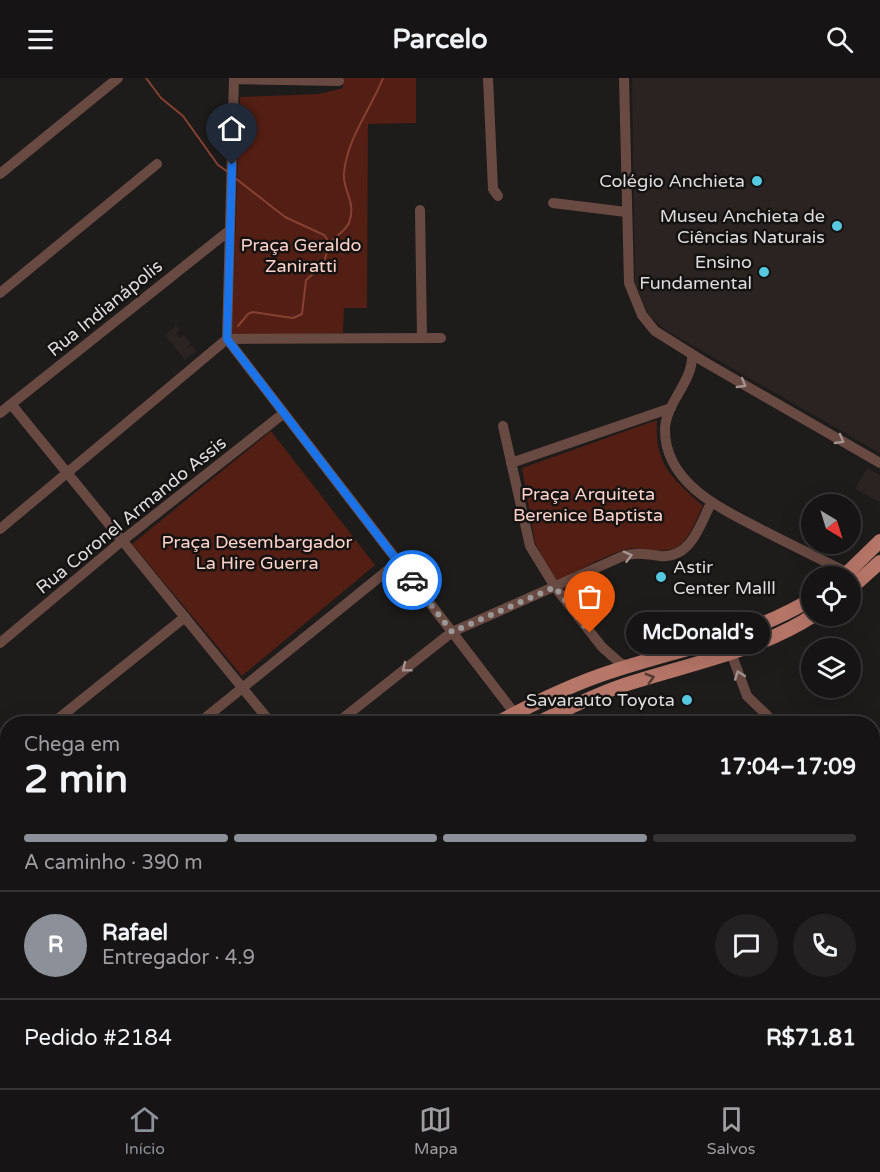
<!DOCTYPE html>
<html lang="pt">
<meta charset="utf-8">
<style>
:root{--surface:#161414;--page:#232122;--text:#f1f3f6;--muted:#9e9ea0;--line:#353334;--accent:#8c9099}
body{margin:0;font-family:"Varela Round",sans-serif;background:var(--page);color:var(--text);height:100vh;display:flex;flex-direction:column;font-size:22px;white-space:nowrap}
*{box-sizing:border-box;margin:0}
p{font-size:20px;color:var(--muted)}
.icon{flex:none;width:33px;height:33px;fill:none;stroke:currentColor;stroke-width:2;stroke-linecap:round;stroke-linejoin:round}
.map{position:relative;flex:1;overflow:hidden}
.side{position:absolute;left:0px;top:638px;width:880px;height:374px;display:flex;flex-direction:column;background:var(--surface);border-radius:24px 24px 0 0;box-shadow:0 6px 24px #0002,0 0 0 2px var(--line)}
.side>*{flex:none}
.needle{width:39px;rotate:142deg}
.buttons{position:absolute;left:801px;top:416px;display:grid;gap:12px}
.buttons a{display:grid;place-items:center;width:60px;height:60px;border-radius:50%;background:var(--surface);box-shadow:0 6px 24px #0002,0 0 0 2px var(--line);font-size:30px}
.pin{position:absolute;display:grid;place-items:center;width:51px;height:51px;color:#fff;margin:-62px -26px;border-radius:50% 50% 50% 0;rotate:-45deg;box-shadow:0 0 6px #0007}
.pin .icon{rotate:45deg}
.courier{position:absolute;display:grid;place-items:center;width:60px;height:60px;margin:-30px;border:4px solid #1a73e8;border-radius:50%;background:#fff;color:#222;box-shadow:0 2px 8px #0007}
.bubble{position:absolute;height:42px;border-radius:21px;background:var(--surface);box-shadow:0 6px 24px #0002,0 0 0 2px var(--line);font-size:20px;font-weight:700;line-height:42px;text-align:center}
.headline em{font-style:normal;font-weight:700}
.headline div{display:flex;flex-direction:column-reverse}
.headline{display:flex;align-items:center;justify-content:space-between;height:102px;padding:0 24px}
h1{font-size:39px;font-weight:700;line-height:45px}
.bar{display:grid;grid-template-columns:repeat(4,1fr);gap:9px 6px;align-content:center;height:72px;padding:0 24px}
.bar i{height:8px;border-radius:4px;background:var(--line)}
.bar .on{background:var(--accent)}
.bar p{grid-column:span 4}
.line{display:flex;align-items:center;gap:15px;padding:0 24px;border-top:2px solid var(--line)}
.line div{flex:1}
.round{display:grid;place-items:center;flex:none;width:63px;height:63px;border-radius:32px;background:var(--page)}
header{display:flex;justify-content:space-between;align-items:center;height:78px;padding:0 24px;background:var(--surface);font-size:27px;font-weight:700}
.tabs{display:flex;justify-content:space-around;align-items:center;height:84px;border-top:2px solid var(--line);background:var(--surface);font-size:16px;color:var(--muted)}
.tabs a{display:grid;justify-items:center;gap:3px}
.tabs .on{color:var(--accent)}
.map>svg:first-child{display:block}
.built{fill:#2b2321}
.green{fill:#531e14}
.lines{fill:none;stroke-linecap:round;stroke-linejoin:round}
.stream{stroke:#864133;stroke-width:2}
.minor{stroke:#694a43;stroke-width:10}
.major{stroke:#b67668;stroke-width:14}
.oneway{stroke:#a49390}
.oneway2{stroke:#553a34}
.done{stroke:#9b9898;stroke-width:6;stroke-dasharray:0 10.8}
.route{stroke:#1a73e8;stroke-width:8}
.poi-dot{fill:#56c9e1;stroke:#151212;stroke-width:2}
.labels{text-anchor:middle;stroke-width:5;stroke-linejoin:round;paint-order:stroke}
.poi-label{font-size:18px;fill:#dedcdc;stroke:#151212;text-anchor:end}
.park-label{font-size:18px;fill:#fed2c8;stroke:#151212}
.street-label{font-size:18px;fill:#dedcdc;stroke:#151212}
</style>
<header><svg class="icon" aria-label="menu" viewBox="0 0 24 24"><path d="M4 6h16M4 12h16M4 18h16"/></svg>Parcelo<svg class="icon" aria-label="search" viewBox="0 0 24 24"><circle cx="10" cy="10" r="6"/><path d="M15 15l6 6"/></svg></header>
<div class="map">
<svg width="880" height="1010" viewBox="0 0 880 1010">
<rect width="100%" height="100%" fill="#1e1b1b"/>
<!-- built -->
<path class="built" d="M632,0H880V375L664,251L648,236L635,205Z
M176,248L180,252L176,255L180,260L184,257L191,265L186,270L193,268L197,273L185,282L165,257Z
M867,390L880,397V424L855,411Z"/>
<!-- green -->
<path class="green" d="M343,0H416V45L368,46L367,230H344L343,255L232,257L240,19L319,16L343,10Z
M657,342C654,386 672,400 703,428C696,441 689,464 675,470C660,477 641,467 624,472C601,479 578,493 556,504L535,465L522,390Z
M271,353L375,487L242,598L132,466Z
M873,876L880,882V1010H139L147,1004H873Z"/>
<g class="lines">
<!-- stream -->
<path class="stream" d="M146,0L161,20L183,38L218,87L228,94
M235,100L285,139L324,157L330,165L323,187L306,202L302,236L293,240L253,234L248,236L238,248
M330,165C335,159 346,152 349,145C357,123 342,113 344,95C347,60 371,31 383,0"/>
<!-- minor -->
<path class="minor" d="M488,0L493,111L498,118
M624,0L629,205L642,237L655,253L703,283L880,385
M234,1L339,3
M0,96L118,0
M553,125L626,134
M420,132L422,260
M0,215L157,86
M227,261L522,645
M227,261L234,0
M227,261L441,260
M692,276C694,303 665,325 665,352C665,409 729,434 770,456C796,469 822,482 848,495
M11,326L271,645
M0,335L230,152
M503,348L530,468L555,509L602,569L620,585L631,589
M511,385L671,330
M0,451L227,261
M726,561L747,618L775,645
M0,565L123,462L284,335
M53,645L185,539
M199,645L398,484
M337,645L452,554L623,478C636,474 646,476 660,478C691,481 700,447 711,425
M0,687L8,681
M873,733L880,740
M0,807L8,801
M0,832L8,843
M873,862L880,868
M0,925L8,919"/>
<!-- major -->
<path class="major" d="M844,498L880,463
M850,511L880,484
M497,645C531,627 564,610 601,597C676,571 741,563 812,521
M537,645C565,632 592,618 621,608C687,586 755,575 814,537
M50,1010L58,1004
M73,1010L80,1004"/>
</g>
<!-- one-way arrows -->
<defs><path id="oneway-chevron" d="M-2-3.5L2.5 0L-2 3.5" fill="none" stroke-width="1.6" stroke-linecap="round" stroke-linejoin="round" transform="scale(1.5)"/></defs>
<g class="oneway">
<use href="#oneway-chevron" transform="translate(742 306) rotate(30)"/>
<use href="#oneway-chevron" transform="translate(840 362) rotate(30)"/>
<use href="#oneway-chevron" transform="translate(628 478) rotate(-15)"/>
<use href="#oneway-chevron" transform="translate(406 590) rotate(141)"/>
<use href="#oneway-chevron" transform="translate(739 597) rotate(-110)"/>
</g>
<use class="oneway2" href="#oneway-chevron" transform="translate(650 600) rotate(-16)"/>
<g class="lines">
<!-- done -->
<path class="done" d="M412,502L452,554L555,509L590,555"/>
<!-- route -->
<path class="route" d="M232,87L227,261L412,502"/>
</g>
<!-- markers -->
<g class="poi-dot">
<circle cx="757" cy="103" r="6"/>
<circle cx="837" cy="148" r="6"/>
<circle cx="764" cy="194" r="6"/>
<circle cx="661" cy="499" r="6"/>
<circle cx="687" cy="622" r="6"/>
</g>
<g class="labels">
<!-- poi labels -->
<g class="poi-label">
<text x="745" y="109">Colégio Anchieta</text>
<text x="825" y="144">Museu Anchieta de<tspan x="825" dy="21">Ciências Naturais</tspan></text>
<text x="752" y="190">Ensino<tspan x="752" dy="21">Fundamental</tspan></text>
<text x="673" y="495" text-anchor="start">Astir<tspan x="673" dy="21">Center Malll</tspan></text>
<text x="675" y="628">Savarauto Toyota</text>
</g>
<!-- park labels -->
<g class="park-label">
<text x="301" y="173">Praça Geraldo<tspan x="301" dy="21">Zaniratti</tspan></text>
<text x="588" y="422">Praça Arquiteta<tspan x="588" dy="21">Berenice Baptista</tspan></text>
<text x="257" y="470">Praça Desembargador<tspan x="257" dy="21">La Hire Guerra</tspan></text>
</g>
<!-- street labels -->
<g class="street-label">
<text transform="translate(105 230) rotate(-39)" y="6">Rua Indianápolis</text>
<text transform="translate(131 437) rotate(-39)" y="6">Rua Coronel Armando Assis</text>
</g>
</g>
</svg>
<div class="buttons">
<a><svg class="needle" viewBox="-14 -14 28 28"><path d="M0-13l5 13h-10z" fill="#e53935"/><path d="M0 13l5-13h-10z" fill="#9e9ea0"/></svg></a>
<a><svg class="icon" aria-label="locate" viewBox="0 0 24 24"><circle cx="12" cy="12" r="6"/><path d="M12 2v4M12 18v4M2 12h4M18 12h4"/></svg></a>
<a><svg class="icon" aria-label="layers" viewBox="0 0 24 24"><path d="M12 4l9 5-9 5-9-5zM3 14l9 5 9-5"/></svg></a>
</div>
<div class="pin" style="left:590px;top:555px;background:#ea580c"><svg class="icon" aria-label="bag" viewBox="0 0 24 24"><path d="M5 8h14l-1 12H6zM9 8a3 3 0 0 1 6 0"/></svg></div>
<div class="pin" style="left:232px;top:87px;background:#1f2937"><svg class="icon" aria-label="home" viewBox="0 0 24 24"><path d="M3 11l9-7 9 7M6 9v11h12V9"/></svg></div>
<div class="courier" style="left:412px;top:502px"><svg class="icon" aria-label="car" viewBox="0 0 24 24"><path d="M5 17H2v-5l4-1 3-4h7l3 4 3 1v5h-3M9 17h6M6 11h13"/><circle cx="7" cy="17" r="2"/><circle cx="17" cy="17" r="2"/></svg></div>
<div class="bubble" style="left:626px;top:534px;width:144px">McDonald's</div>
<section class="side">
<div class="headline"><div><h1>2 min</h1><p>Chega em</p></div><em>17:04–17:09</em></div>
<div class="bar"><i class="on"></i><i class="on"></i><i class="on"></i><i></i><p>A caminho · 390 m</p></div>
<div class="line" style="height:108px"><b class="round" style="background:var(--accent);color:#fff">R</b><div><b>Rafael</b><p>Entregador · 4.9</p></div><a class="round"><svg class="icon" aria-label="chat" viewBox="0 0 24 24"><path d="M4 5h16v11H9l-5 4z"/></svg></a><a class="round"><svg class="icon" aria-label="phone" viewBox="0 0 24 24"><path d="M5 4h4l2 5-3 2q2 4 5 5l2-3 5 2v4C11 20 4 13 5 4z"/></svg></a></div>
<div class="line" style="height:78px"><div>Pedido #2184</div><b>R$71.81</b></div>
</section>
</div>
<nav class="tabs">
<a class="on"><svg class="icon" aria-label="home" viewBox="0 0 24 24"><path d="M3 11l9-7 9 7M6 9v11h12V9"/></svg>Início</a>
<a><svg class="icon" aria-label="map" viewBox="0 0 24 24"><path d="M3 6l6-2 6 2 6-2v14l-6 2-6-2-6 2zM9 4v14M15 6v14"/></svg>Mapa</a>
<a><svg class="icon" aria-label="saved" viewBox="0 0 24 24"><path d="M7 4h10v16l-5-4-5 4z"/></svg>Salvos</a>
</nav>
